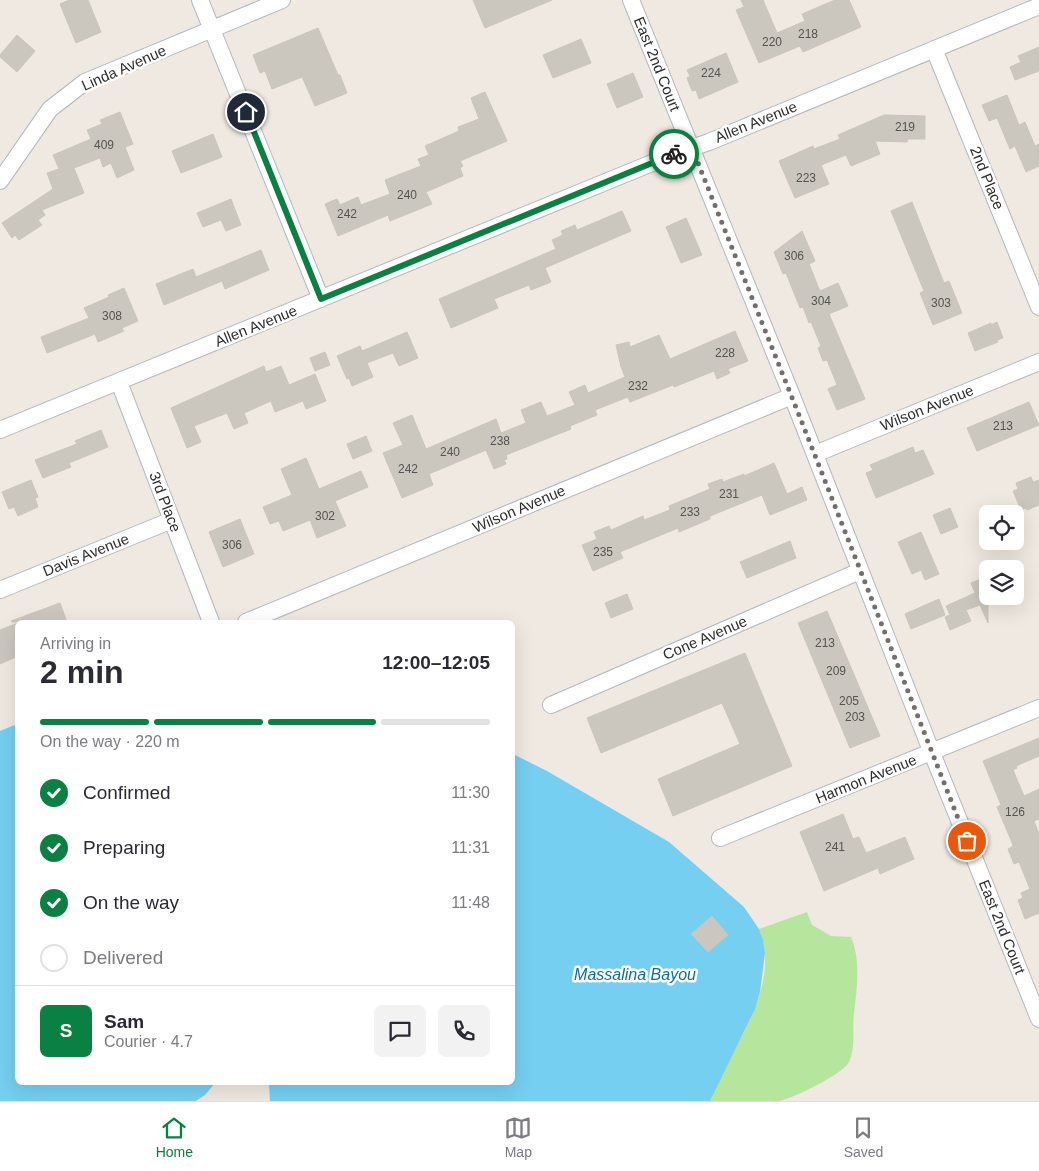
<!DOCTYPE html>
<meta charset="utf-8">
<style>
:root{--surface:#fff;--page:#f2f2f3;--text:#2b2b33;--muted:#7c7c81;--line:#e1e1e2;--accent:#0b8043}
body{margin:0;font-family:Helvetica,sans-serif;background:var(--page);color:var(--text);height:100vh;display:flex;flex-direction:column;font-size:19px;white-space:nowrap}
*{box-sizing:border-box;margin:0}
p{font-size:16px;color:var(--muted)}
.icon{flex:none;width:28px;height:28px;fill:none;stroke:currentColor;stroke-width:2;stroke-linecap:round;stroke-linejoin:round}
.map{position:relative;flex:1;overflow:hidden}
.panel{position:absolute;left:15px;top:620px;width:500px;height:465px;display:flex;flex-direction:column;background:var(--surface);border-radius:8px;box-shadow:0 5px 20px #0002}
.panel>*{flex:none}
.tools{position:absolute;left:979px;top:505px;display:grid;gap:10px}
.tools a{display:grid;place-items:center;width:45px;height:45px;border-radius:8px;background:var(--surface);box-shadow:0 5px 20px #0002;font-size:25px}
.pin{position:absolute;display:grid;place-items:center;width:42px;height:42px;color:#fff;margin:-21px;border:2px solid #fff;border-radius:50%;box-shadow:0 1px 5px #0007}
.courier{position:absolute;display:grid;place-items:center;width:50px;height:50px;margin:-25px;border:4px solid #0b8043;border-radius:50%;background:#fff;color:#222;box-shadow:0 1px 6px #0007}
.summary em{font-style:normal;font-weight:800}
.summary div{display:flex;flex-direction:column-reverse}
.summary{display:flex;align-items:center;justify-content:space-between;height:85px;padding:0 25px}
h1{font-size:32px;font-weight:800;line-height:38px}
.bar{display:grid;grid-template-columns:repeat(4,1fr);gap:8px 5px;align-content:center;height:60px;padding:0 25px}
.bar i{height:6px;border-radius:4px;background:var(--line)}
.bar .current{background:var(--accent)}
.bar p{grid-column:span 4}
.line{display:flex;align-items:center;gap:12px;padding:0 25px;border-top:1px solid var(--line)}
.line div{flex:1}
.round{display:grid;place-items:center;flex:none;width:52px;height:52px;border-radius:8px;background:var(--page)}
ol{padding:0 25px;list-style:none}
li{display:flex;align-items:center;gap:15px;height:55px}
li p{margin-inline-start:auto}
li .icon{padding:5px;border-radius:50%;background:var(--accent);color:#fff;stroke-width:4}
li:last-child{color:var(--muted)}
li i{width:28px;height:28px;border:2px solid var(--line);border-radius:50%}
.dock{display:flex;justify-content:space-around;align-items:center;height:70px;border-top:1px solid var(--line);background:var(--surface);font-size:14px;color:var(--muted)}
.dock a{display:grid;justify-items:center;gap:2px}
.dock .current{color:var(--accent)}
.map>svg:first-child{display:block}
.green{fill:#b6e59e}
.water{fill:#75cff0}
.building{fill:#cbc7bf;stroke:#cbc5ba}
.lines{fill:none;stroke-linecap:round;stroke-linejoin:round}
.minor-casing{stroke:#b4b7c1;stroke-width:18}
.minor{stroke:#fff;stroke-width:16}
.done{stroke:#726f6d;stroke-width:5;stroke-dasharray:0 9}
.route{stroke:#0b8043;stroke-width:6}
.labels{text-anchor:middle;stroke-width:5;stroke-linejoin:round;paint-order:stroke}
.number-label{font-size:12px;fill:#555452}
.street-label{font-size:15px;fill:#2e2e2e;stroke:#fff}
.water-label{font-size:16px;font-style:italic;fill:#0d6fa3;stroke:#fff}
</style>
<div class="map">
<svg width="1039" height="1101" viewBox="0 0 1039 1101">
<rect width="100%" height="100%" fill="#efe9e1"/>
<!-- green -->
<path class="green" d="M807,912L812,925L831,936L851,937C861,960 857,988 854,1013C852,1029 856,1047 849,1062C843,1074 792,1099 779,1101C773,1101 766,1101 760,1101C743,1101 727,1101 710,1101C712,1090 720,1079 724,1070C746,1027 779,977 759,929Z"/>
<!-- water -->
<path class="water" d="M17,724L18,1082L215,1083L205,1095L196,1101H0V731Z
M513,754L547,771L669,842L744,907L759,929L763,940L765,953L760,992L755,1009L710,1101H270L269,1083L512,1082Z"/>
<!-- building -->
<path class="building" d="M69,0H88L101,32L76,43L60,4Z
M473,0H552L485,28Z
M741,0H763L777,33L805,21L802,14L835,0H849L861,27L803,52L800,46L759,63L736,10L744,7Z
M318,28L338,75H340L347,93L315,106L302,77L272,89L265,71L260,73L253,55Z
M17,35L35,51L17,72L0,57V55Z
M581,39L591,63L553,78L543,55Z
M1039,47V71L1015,80L1010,67L1021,62L1018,56Z
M726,53L738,82L699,99L696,90L692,91L687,78L690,76L687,70Z
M633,73L643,97L617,108L607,84Z
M485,92L507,141L460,161L463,166L460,168L463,176L426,192L432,204L390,221L388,215L338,236L325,204L337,199L340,205L358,197L361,205L390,194L385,180L421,166L418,159L429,155L425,146L459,131L458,127L479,119L471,98Z
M1007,95L1019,125L1025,122L1035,146L1039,144V166L1026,172L1015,146L1010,149L997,118L989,121L982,105Z
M120,112L133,144L125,147L134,170L117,178L111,163L103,167L100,158L74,168L84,193L42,210L45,215L38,220L42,225L19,240L15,235L12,238L2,223L53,189L47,173L59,169L53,155L91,139L87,130L102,124L100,120Z
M884,115L925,116V139H908L907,142L875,141L880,154L851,166L846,155L821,165L829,184L795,198L779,161L813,146L814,149L840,139L838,135Z
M213,134L222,157L181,173L172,151Z
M231,199L241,225L226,231L221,220L203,227L197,213Z
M912,202L944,283L949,281L962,313L933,325L920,293L924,291L891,211Z
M622,211L631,231L545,268L551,282L531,290L529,285L494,299L498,308L451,328L439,299L556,249L552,240L563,235L561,231L575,225L577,230Z
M686,218L702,255L681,263L666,227Z
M802,231L815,261L809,264L820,291L838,283L848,306L829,314L865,399L837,410L828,389L837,385L827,360L823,361L818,348L821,346L811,322L809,323L803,307L800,308L786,273L783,274L774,252Z
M261,250L269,270L225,289L222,281L164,305L156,284L193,269L196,277Z
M124,288L138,321L122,328L124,331L98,342L95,334L47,353L41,337L89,318L84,308L109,297L108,295Z
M997,322L1003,338L997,340L998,342L975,351L968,333L991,323V325Z
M735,331L748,361L728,369L730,373L717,379L714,371L674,387L673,385L630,402L628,397L595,410L597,415L570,426L571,429L506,455L507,459L504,460L506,464L494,469L486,450L429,474L433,485L402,498L383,453L403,445L393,423L412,415L426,449L496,419L501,433L526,423L521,410L541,402L547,416L575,405L569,392L585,385L588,393L625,377L621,367L616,345L629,342L630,347L659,335L670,359Z
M407,332L418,358L399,366L393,353L367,363L373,377L352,386L349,378L347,379L337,356L360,346L362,351Z
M325,352L330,365L315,371L310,358Z
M264,366L266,372L281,366L289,385L315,374L326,401L306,409L303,401L275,412L271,401L244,413L248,423L234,429L227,413L194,426L201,442L187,448L171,408Z
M1029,402L1039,425L977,451L967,428Z
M101,430L108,447L69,463L71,467L43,478L35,460L77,444L75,441Z
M366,436L372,451L353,459L347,444Z
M913,447L915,453L923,450L934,474L876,498L866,473L873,470L870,465Z
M306,458L319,489L361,471L368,487L335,501L346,526L317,538L310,520L283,531L279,521L270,524L263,507L292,495L281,469Z
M774,463L787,494L802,487L807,500L770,515L762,495L710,516V519L679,532L678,528L620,552L623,558L593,571L582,545L597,539L594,532L609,526L611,530L643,516L644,520L670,510L669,506L710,489L708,484L722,479L723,482L744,474V476Z
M1031,477L1033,482L1039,480V505L1027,510L1026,508L1021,510L1013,491L1018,489L1016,483Z
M31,480L38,497L35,498L38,507L18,516L14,507L9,509L2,492Z
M950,508L958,527L941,534L933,515Z
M240,519L254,554L223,567L209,532Z
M921,532L939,574L925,580L921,570L912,574L898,542Z
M790,541L796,558L747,578L740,562Z
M988,576V623L980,605L966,610L971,621L950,630L945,617L950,615L946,606L975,593L971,583Z
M627,594L633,609L611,618L605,603Z
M939,599L945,615L911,629L905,614Z
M60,603L67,622H12L11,621Z
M827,611L880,736L850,748L798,623Z
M18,623V656L0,664V630Z
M745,653L792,766L673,816L658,779L740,744L722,703L601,753L587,718Z
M1039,738V756L1016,766L1017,768L1013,770L1024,796L1039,789V819L1034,821L1039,834V913L1025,919L1018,900L1023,898L1021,893L1030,889L1019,862L1014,864L1008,849L1012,847L1013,845L997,807L1001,805L983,761Z
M843,814L853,839L859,837L866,853L905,837L914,859L880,874L878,868L824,891L800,832Z
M712,916L728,935L708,952L691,934Z"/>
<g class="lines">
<defs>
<path id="minor" d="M200,0L321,299
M631,0L792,396L932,753L1039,1019
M934,49L1039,307
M0,181L50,109L85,82L282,0
M119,382L211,622
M0,430L674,154L709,142L1039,6
M815,454L1039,362
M0,590L172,520
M246,622L792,396
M551,705L860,571
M720,838L1039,708"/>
</defs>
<!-- minor casing -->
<use href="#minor" class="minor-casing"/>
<!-- minor -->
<use href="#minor" class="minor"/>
</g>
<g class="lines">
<!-- done -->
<path class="done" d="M674,154L692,148L803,425L967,841"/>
<!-- route -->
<path class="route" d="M246,112L321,299L674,154"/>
</g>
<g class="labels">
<!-- number labels -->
<g class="number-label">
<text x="808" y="38">218</text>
<text x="772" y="46">220</text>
<text x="711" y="77">224</text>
<text x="905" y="131">219</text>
<text x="104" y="149">409</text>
<text x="806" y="182">223</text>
<text x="407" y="199">240</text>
<text x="347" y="218">242</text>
<text x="794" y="260">306</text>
<text x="821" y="305">304</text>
<text x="941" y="307">303</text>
<text x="112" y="320">308</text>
<text x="725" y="357">228</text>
<text x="638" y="390">232</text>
<text x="1003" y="430">213</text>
<text x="500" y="445">238</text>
<text x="450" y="456">240</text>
<text x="408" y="473">242</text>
<text x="729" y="498">231</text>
<text x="690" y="516">233</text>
<text x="325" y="520">302</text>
<text x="232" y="549">306</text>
<text x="603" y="556">235</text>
<text x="825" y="647">213</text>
<text x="836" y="675">209</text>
<text x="849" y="705">205</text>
<text x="855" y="721">203</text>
<text x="1015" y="816">126</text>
<text x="835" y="851">241</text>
</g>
<!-- street labels -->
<g class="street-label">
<text transform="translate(657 64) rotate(68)" y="5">East 2nd Court</text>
<text transform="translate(124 68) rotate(-24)" y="5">Linda Avenue</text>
<text transform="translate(756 122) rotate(-22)" y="5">Allen Avenue</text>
<text transform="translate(987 178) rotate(68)" y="5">2nd Place</text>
<text transform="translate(256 326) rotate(-22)" y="5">Allen Avenue</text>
<text transform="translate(927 408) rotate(-22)" y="5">Wilson Avenue</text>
<text transform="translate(165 502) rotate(69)" y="5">3rd Place</text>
<text transform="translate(519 509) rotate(-23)" y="5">Wilson Avenue</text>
<text transform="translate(86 555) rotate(-22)" y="5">Davis Avenue</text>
<text transform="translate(705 638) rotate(-23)" y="5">Cone Avenue</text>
<text transform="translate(866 779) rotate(-22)" y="5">Harmon Avenue</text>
<text transform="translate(1002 927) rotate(68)" y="5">East 2nd Court</text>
</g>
<!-- water labels -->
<g class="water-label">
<text x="635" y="980">Massalina Bayou</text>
</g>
</g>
</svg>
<div class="tools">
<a><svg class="icon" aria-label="locate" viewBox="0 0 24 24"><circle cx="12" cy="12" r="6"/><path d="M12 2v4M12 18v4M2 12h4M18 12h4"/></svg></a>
<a><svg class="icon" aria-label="layers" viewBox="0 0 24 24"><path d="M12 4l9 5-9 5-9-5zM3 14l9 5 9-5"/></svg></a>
</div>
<div class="pin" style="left:967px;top:841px;background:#ea580c"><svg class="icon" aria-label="bag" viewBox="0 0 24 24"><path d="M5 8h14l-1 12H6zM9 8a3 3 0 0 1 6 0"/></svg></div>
<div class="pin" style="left:246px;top:112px;background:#1f2937"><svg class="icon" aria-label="home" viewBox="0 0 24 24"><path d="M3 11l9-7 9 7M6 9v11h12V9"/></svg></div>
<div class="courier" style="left:674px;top:154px"><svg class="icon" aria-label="bike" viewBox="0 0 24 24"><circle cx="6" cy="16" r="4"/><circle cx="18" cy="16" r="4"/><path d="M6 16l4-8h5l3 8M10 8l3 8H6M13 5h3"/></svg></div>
<section class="panel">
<div class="summary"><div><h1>2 min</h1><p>Arriving in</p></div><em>12:00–12:05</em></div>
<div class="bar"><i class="current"></i><i class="current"></i><i class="current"></i><i></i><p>On the way · 220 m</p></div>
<ol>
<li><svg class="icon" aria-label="check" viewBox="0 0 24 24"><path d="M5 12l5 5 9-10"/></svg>Confirmed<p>11:30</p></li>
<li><svg class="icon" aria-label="check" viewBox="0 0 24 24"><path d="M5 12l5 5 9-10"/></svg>Preparing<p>11:31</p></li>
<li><svg class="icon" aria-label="check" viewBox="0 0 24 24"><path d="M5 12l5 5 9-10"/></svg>On the way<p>11:48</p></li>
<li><i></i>Delivered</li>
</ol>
<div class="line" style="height:90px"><b class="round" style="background:var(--accent);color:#fff">S</b><div><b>Sam</b><p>Courier · 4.7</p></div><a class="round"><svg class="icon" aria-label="chat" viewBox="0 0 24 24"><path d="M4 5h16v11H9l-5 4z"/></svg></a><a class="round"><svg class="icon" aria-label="phone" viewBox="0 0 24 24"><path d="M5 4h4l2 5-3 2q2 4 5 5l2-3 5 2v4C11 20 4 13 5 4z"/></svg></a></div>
</section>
</div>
<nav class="dock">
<a class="current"><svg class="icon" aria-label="home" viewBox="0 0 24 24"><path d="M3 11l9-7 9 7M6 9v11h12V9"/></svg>Home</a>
<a><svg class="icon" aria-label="map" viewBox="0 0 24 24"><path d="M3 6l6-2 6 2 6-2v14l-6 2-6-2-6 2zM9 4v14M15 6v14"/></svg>Map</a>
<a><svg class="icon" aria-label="saved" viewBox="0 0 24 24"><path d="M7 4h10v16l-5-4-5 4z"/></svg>Saved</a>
</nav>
